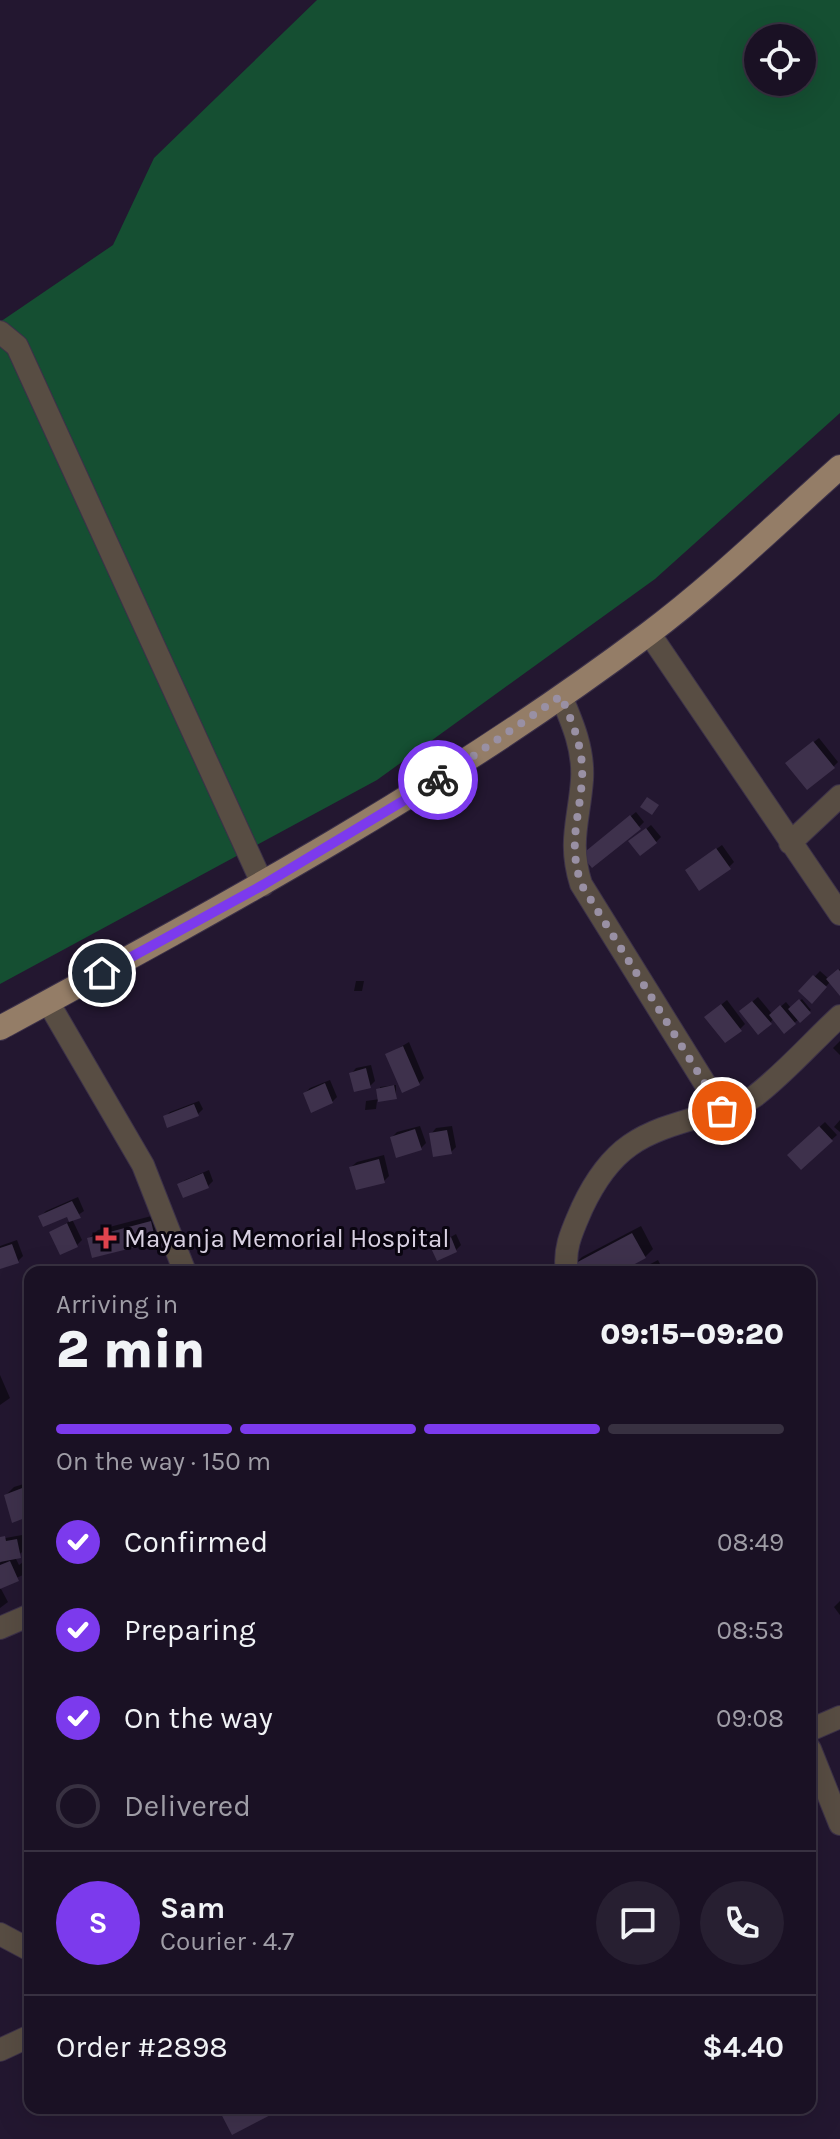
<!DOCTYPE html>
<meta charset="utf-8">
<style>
:root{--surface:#1a1124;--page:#271f31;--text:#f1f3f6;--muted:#9f9da6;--line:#383141;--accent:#7c3aed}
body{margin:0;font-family:Karla,sans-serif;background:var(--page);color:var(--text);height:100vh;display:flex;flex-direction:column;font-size:30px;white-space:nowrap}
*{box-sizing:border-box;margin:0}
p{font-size:26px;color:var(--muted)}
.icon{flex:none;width:44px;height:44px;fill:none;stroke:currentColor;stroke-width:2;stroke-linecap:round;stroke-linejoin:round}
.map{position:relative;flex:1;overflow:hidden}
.sheet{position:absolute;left:24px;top:1266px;width:792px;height:848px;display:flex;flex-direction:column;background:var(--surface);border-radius:16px;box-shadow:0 8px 32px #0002,0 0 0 2px var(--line)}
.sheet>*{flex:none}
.controls{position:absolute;left:744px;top:24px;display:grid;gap:16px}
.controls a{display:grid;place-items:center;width:72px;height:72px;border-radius:50%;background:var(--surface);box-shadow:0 8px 32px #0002,0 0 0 2px var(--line);font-size:40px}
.pin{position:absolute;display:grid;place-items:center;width:68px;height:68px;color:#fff;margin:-34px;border:4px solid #fff;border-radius:50%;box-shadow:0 2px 8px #0007}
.courier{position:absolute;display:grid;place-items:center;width:80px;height:80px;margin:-40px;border:6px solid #7c3aed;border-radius:50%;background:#fff;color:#222;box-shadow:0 2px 10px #0007}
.overview em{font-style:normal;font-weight:800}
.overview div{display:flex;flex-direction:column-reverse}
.overview{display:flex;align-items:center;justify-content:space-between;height:136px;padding:0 32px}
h1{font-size:52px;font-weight:800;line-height:60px}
.bar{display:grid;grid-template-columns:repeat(4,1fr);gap:12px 8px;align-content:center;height:96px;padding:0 32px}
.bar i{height:10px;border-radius:6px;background:var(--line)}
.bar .on{background:var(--accent)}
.bar p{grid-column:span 4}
.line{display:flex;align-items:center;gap:20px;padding:0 32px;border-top:2px solid var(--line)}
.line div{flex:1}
.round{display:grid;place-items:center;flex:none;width:84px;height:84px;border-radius:42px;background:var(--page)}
ol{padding:0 32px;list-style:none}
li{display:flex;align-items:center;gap:24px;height:88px}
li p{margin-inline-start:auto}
li .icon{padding:8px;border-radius:50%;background:var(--accent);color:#fff;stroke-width:4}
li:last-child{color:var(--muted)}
li i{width:44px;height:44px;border:4px solid var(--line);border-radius:50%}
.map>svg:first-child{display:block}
.green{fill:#154f32;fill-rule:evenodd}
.shadow{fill:#0007}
.building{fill:#3e314c}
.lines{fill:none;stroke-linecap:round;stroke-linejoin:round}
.minor-casing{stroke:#3c3149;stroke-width:24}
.major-casing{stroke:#3c3149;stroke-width:26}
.minor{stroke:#584d43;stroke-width:22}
.major{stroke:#947d67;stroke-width:24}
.done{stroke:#9990a4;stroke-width:8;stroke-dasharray:0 14.4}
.route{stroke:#7c3aed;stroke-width:10}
.health-dot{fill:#e0444e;stroke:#0a0510;stroke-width:3}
.labels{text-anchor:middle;stroke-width:6;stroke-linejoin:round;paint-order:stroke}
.poi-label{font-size:26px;fill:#d9d1e2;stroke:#0a0510;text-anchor:start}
</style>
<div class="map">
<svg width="840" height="2139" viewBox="0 0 840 2139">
<rect width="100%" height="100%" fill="#231730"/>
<!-- green -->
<path class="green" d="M317,0H840V413L655,579L377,780L0,984V322L113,245L154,158ZM758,38H802V82H758Z"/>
<!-- shadow -->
<path class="shadow" d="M819,738L838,762L833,767L793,758Z
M636,812L644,822L639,827L589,850Z
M651,825L661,837L656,842L636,837Z
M722,845L734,862L729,867L692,866Z
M840,969V993L830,982L812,1001L801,991L820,971L829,979Z
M356,981H364L362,991H354Z
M758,997L772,1014L786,1002L791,1008L802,999L811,1010L794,1023L774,1018L770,1023L747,1006Z
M727,1000L745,1024L740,1029L712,1012Z
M840,1041V1055L833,1048Z
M409,1042L424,1078L419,1083L387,1055Z
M371,1065L375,1081L370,1086L351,1074L356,1068Z
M330,1080L337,1097L332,1102L305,1093L310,1088Z
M396,1085V1097L377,1101L376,1109L365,1110L366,1101L380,1099V1087Z
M199,1101L203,1109L198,1114L165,1117L170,1112Z
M840,1120V1132L834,1127Z
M825,1122L837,1135L801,1167L789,1155Z
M420,1126L426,1143L421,1148L392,1137L397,1132Z
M452,1126L456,1147L451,1152L431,1134L436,1128Z
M384,1155L389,1176L384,1181L351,1167L357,1162Z
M209,1170L213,1181L208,1186L184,1196L180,1185L185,1180Z
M78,1197L84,1211L72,1219L82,1240L77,1245L51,1232L70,1221L68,1214L41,1216L46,1211Z
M159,1214L163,1232L155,1240L89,1238L98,1230Z
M641,1226L653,1249L645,1257L615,1272L574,1265L582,1257Z
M456,1234L461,1245L456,1250L433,1247Z
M17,1240L23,1256L17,1262L0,1267V1246Z
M658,1260L664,1272H635Z
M0,1375L10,1398L0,1405Z
M30,1482V1514L6,1495L14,1487Z
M30,1531V1553L28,1548L15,1557L19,1565L30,1557V1572L0,1585V1563L3,1559L0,1560V1539L22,1535V1538Z
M0,1587L8,1602L0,1608Z
M840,1601V1615L834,1607Z"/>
<!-- building -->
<path class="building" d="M813,741L835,768L807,790L785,763Z
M647,797L659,805L652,815L640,807Z
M630,815L641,829L592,868L581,855Z
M646,828L657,843L640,856L628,841Z
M716,848L731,869L699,891L685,870Z
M838,969L840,971V996L826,979Z
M813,975L827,987L812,1004L798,991Z
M799,999L811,1013L800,1023L788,1009Z
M752,1001L772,1024L758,1035L739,1011Z
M721,1004L742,1031L725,1043L704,1017Z
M780,1005L796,1024L784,1034L769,1015Z
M403,1046L420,1085L402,1093L385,1054Z
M366,1068L371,1088L354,1092L349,1073Z
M325,1083L333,1103L311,1113L303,1093Z
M394,1085L397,1099L378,1102L376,1089Z
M194,1104L199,1116L167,1128L163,1116Z
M819,1126L833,1141L801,1170L787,1155Z
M415,1129L422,1150L396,1158L390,1137Z
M447,1130L452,1154L433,1157L429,1133Z
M379,1159L385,1183L356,1190L349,1167Z
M203,1173L209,1188L183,1198L177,1184Z
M72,1201L81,1218L69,1222L67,1217L43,1227L38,1216Z
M151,1221L156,1242L92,1258L87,1238Z
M67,1223L78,1247L60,1255L49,1232Z
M632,1233L646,1258L620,1272H575L572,1265Z
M451,1237L457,1252L437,1261L430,1246Z
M12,1244L19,1263L0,1269V1248Z
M30,1485V1516L12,1523L4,1495Z
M5,1536L6,1541L17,1539L21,1558L0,1562V1537Z
M10,1561L19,1581L0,1589V1565Z
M218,2108H284L232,2135Z"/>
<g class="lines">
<defs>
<path id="minor" d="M0,332L17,346L263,885
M649,633L840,914
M561,696C573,724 584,750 582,780C579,821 568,842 581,884L722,1111
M790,843L840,796
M48,1002L143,1165L185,1272
M567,1272C563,1248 573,1229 582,1208C611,1146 641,1133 703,1116C720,1111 741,1106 755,1096C784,1074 813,1041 840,1016
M0,1628L30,1615
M810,1730L840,1717
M810,1749L840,1824
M0,1934L30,1950
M0,2050L30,2036"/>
<path id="major" d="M0,1028C223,907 443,788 648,634C715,584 777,523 840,467"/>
</defs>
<!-- minor casing -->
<use href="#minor" class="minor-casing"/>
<!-- major casing -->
<use href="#major" class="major-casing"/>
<!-- minor -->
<use href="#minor" class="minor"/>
<!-- major -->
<use href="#major" class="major"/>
</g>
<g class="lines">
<!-- done -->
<path class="done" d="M438,780L561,696C573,724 584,749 582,780C579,821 568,842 581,884L722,1111"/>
<!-- route -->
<path class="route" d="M102,973L263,885L438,780"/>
</g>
<!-- markers -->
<path class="health-dot" d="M102 1226h8v8h8v8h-8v8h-8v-8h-8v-8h8z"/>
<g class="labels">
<!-- poi labels -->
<g class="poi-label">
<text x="124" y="1247">Mayanja Memorial Hospital</text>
</g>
</g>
</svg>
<div class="controls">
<a><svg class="icon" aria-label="locate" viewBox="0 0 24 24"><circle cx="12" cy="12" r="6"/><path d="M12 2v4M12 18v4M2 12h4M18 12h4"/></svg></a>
</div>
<div class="pin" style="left:722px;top:1111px;background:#ea580c"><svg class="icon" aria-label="bag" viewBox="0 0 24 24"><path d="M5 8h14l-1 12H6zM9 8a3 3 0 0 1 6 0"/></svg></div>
<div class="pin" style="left:102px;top:973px;background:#1f2937"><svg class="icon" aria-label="home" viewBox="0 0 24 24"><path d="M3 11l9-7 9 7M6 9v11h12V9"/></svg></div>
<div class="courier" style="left:438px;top:780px"><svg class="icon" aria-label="bike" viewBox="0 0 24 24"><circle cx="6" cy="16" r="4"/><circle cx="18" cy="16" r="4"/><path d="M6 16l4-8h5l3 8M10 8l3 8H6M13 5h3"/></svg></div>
<section class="sheet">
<div class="overview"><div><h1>2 min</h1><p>Arriving in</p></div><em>09:15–09:20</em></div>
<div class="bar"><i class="on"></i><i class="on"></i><i class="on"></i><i></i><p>On the way · 150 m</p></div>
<ol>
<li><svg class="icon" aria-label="check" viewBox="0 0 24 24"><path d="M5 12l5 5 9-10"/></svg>Confirmed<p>08:49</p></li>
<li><svg class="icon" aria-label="check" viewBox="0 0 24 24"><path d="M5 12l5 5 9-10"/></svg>Preparing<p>08:53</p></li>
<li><svg class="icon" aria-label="check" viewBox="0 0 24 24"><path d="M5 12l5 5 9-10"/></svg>On the way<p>09:08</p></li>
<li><i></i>Delivered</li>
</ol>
<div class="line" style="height:144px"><b class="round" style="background:var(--accent);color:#fff">S</b><div><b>Sam</b><p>Courier · 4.7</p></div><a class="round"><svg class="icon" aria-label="chat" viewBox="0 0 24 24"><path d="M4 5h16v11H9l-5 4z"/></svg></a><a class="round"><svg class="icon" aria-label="phone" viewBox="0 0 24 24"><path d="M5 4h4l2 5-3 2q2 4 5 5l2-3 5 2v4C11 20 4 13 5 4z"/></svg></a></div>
<div class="line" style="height:104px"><div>Order #2898</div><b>$4.40</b></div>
</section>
</div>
